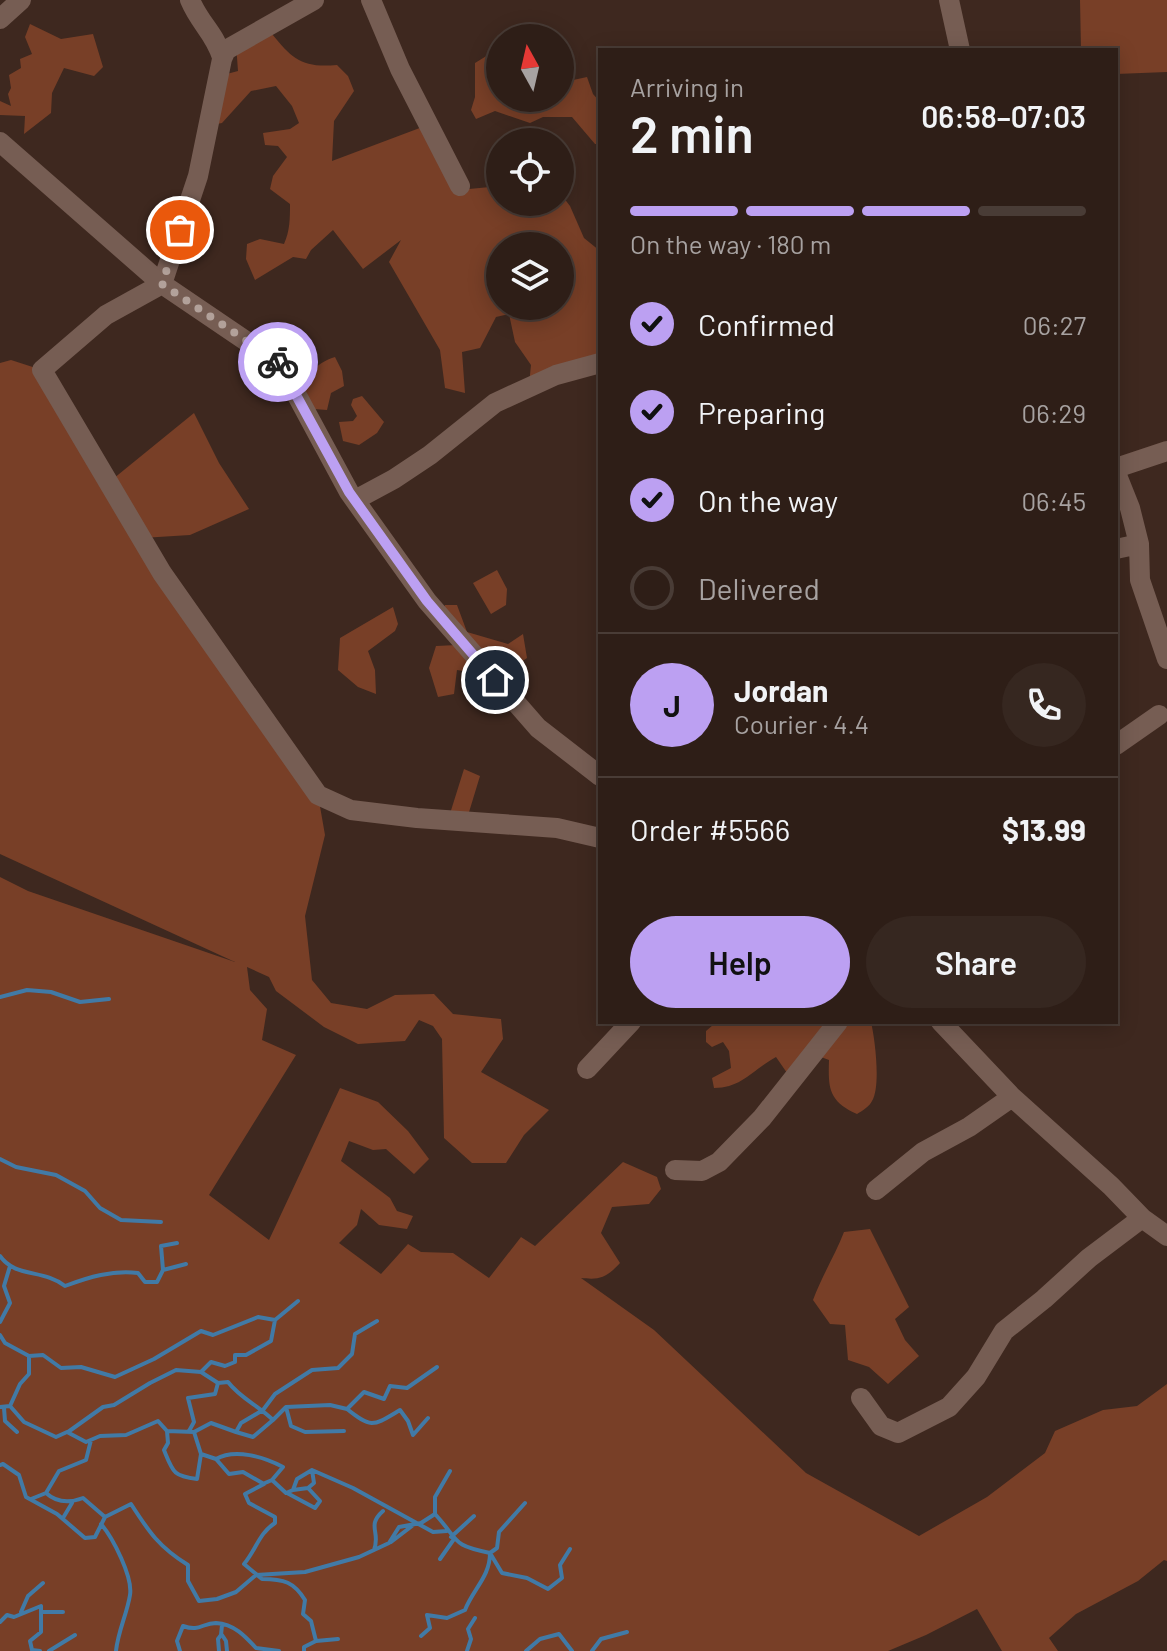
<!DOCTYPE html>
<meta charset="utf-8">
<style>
:root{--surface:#2e1e17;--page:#362720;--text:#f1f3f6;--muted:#a7a2a1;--line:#493c36;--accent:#bca0f2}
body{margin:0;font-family:Barlow,sans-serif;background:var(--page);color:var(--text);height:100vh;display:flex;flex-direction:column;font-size:30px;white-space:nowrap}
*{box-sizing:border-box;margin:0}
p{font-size:26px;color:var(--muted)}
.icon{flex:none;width:44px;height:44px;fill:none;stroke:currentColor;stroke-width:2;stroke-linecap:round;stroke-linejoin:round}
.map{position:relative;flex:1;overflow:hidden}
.sheet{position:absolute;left:598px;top:48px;width:520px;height:976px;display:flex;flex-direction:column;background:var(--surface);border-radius:0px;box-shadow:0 4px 20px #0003,0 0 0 2px var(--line)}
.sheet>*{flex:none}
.needle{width:52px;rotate:352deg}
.buttons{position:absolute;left:486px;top:24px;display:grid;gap:16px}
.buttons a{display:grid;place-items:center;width:88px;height:88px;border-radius:50%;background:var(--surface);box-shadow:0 4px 20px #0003,0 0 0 2px var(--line);font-size:40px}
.pin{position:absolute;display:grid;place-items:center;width:68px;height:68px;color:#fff;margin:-34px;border:4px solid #fff;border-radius:50%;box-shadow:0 2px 8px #0007}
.courier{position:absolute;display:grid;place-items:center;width:80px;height:80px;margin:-40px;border:6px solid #bca0f2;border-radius:50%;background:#fff;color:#222;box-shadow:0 2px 10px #0007}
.head em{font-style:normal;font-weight:600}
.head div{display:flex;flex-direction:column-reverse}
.head{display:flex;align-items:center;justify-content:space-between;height:136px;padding:0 32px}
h1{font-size:52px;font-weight:600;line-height:60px}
.bar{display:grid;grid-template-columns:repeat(4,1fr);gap:12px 8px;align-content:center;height:96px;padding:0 32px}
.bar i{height:10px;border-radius:6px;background:var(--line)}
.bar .selected{background:var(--accent)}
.bar p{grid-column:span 4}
.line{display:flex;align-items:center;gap:20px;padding:0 32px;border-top:2px solid var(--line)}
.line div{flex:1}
.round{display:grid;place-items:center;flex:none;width:84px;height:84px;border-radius:42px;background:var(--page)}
ol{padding:0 32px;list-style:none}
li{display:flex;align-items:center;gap:24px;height:88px}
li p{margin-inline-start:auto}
li .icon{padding:8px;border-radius:50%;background:var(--accent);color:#111;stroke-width:4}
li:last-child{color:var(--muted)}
li i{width:44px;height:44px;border:4px solid var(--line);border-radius:50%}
.primary-button{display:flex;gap:16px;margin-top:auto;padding:16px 32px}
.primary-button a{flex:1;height:92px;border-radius:48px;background:var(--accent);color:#111;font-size:32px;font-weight:600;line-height:92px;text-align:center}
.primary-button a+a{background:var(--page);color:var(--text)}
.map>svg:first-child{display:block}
.green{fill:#783f27;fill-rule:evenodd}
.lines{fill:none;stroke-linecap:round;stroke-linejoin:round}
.stream{stroke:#417aa6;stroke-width:4}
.minor{stroke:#765d53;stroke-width:20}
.done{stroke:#b2a19a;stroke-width:8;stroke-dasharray:0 14.4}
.route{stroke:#bca0f2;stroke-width:10}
</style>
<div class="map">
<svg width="1167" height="1651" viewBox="0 0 1167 1651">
<rect width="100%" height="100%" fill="#3e281f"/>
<!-- green -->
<path class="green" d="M1080,0H1167V72L1116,74V50H1081Z
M30,24L61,39L93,34L103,67L94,76L64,68L52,93L51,113L24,134L25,116L0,115V101L11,106L8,94L11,88L9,75L21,68L20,59L32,54L25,37Z
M272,34C293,60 303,68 337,65L348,76L354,91L334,121L332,161L433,123L459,190L500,186V202H560V193L570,206L584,238L600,251V363L529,385L531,365L515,342L509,314L496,317L480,348L462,352L465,393L445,388L440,350L389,262L401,240L363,269L333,230L311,250L306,259L293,257L255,280L246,259L247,244L260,239L284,244C290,231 290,218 290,204L270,189L273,176L287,157L278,146L265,145L263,133L290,129L299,123L292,106L276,86L251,91L222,123L217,124L223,75L238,71L236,44ZM500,246H560V306H500Z
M500,53V68L493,69L496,79H500V98H560V59L567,70L564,82L587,77L593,94L600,102V144H595L572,117H543L530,123L495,111L476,119L471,110L475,97V63L488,55Z
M335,357L342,371L344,386L331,393L327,410L314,409L297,397C305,376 314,364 335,357Z
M11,360L42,370L108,483L194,413L219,463L249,509L190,535L142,538L318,795L325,835L305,916L312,980L331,1003L367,1009L395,995L434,994L453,1014L501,1019L503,1039L481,1072L549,1110L524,1135L506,1163H472L444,1138L442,1039L433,1026L419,1020L405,1041L358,1044L324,1027L276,991L269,977L247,967L250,990L267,1009L262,1040L296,1055L209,1195L269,1240L340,1088L378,1102L408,1131L429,1159L414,1174L386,1149L373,1150L349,1141L341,1161L390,1198L397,1211L413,1216L407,1229L379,1225L361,1209L357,1225L339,1243L381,1274L408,1244L421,1252L453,1253L489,1278L521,1237L535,1246L623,1162L657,1177L661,1189L649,1204L612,1207L601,1233L620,1263C606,1278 600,1280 581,1278L654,1330L806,1473L919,1536L987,1497L1045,1453L1055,1431L1103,1410L1137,1406L1167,1384V1561L1164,1560L1138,1581L1076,1614L1049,1638L1058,1651H1002L977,1609L926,1635L888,1651H0V877L28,891L235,962L0,854V363Z
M362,396L384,422L377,433L359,445L343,441L339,422L353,421L357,416L351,405L353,399Z
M497,570L507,589L506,605L491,614L473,583Z
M445,605H457L467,632L508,644L523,634L527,658L511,669L481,679L469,672L457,670L454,694L438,697L429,668L436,646L457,645L439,625Z
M393,607L398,624L395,631L368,651L375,670L376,694L358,687L338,670L340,638Z
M464,769L480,776L466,822L448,820Z
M723,1022H871C875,1039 881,1086 872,1101C870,1106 862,1111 857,1114C829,1101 828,1089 829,1060L813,1054L794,1083L776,1057C752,1070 742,1088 714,1088L712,1078L731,1068L729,1051L723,1042L712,1047L706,1042V1031L713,1025Z
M870,1229L909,1307L895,1319L905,1340L919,1356L888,1384L869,1367L848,1360L845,1325L830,1324L813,1300C822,1276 835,1255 844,1232Z"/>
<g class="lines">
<!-- stream -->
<path class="stream" d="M0,997L27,990L51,992L80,1002L109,999
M0,1159L16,1167L56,1175L85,1191L100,1208L121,1220L161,1222
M0,1256C15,1278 44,1269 65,1286C89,1277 112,1270 138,1273L145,1282H157L163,1270L186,1264
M163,1270L161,1246L177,1243
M0,1322L10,1303L4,1286L10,1266
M0,1335L5,1343L29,1356
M201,1372L211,1362L225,1366L235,1362V1355H246L271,1341L275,1320L298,1301
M10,1406L20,1384L29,1374V1356L43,1355L61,1368L81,1367L115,1377L154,1359L201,1331L213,1335L258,1317L275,1320
M0,1407L10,1406L24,1422L56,1437L67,1432L86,1442L100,1436L126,1435L158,1421L167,1431L194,1432L201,1454L216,1459L229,1474L243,1472L264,1484L245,1494L249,1503L275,1517V1523C259,1533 256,1550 244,1564L262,1579C284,1579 294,1582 305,1600L303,1614L311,1621L316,1641
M286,1407L291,1426L305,1432L344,1431
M4,1408L5,1421L17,1432
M347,1409C372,1429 373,1426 400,1410L408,1421L413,1435L428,1418
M167,1431L168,1443L164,1450C173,1472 173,1476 197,1479L201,1454
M189,1431L194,1422L188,1398L215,1394L218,1383
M68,1432L103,1407L114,1405L150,1383L176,1370L201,1372L218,1383L228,1382C240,1398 259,1406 273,1420L286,1407L330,1405L347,1409L364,1392L384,1399L390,1386L407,1388L437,1367
M194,1432L211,1423L236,1432L241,1423L263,1410L275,1394L312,1370L338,1368L352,1354L355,1334L377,1321
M236,1432L253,1437L273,1420
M216,1459C235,1448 264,1457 283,1467L272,1480
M0,1465L3,1464L19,1475L26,1497L57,1514L85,1538L95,1537L105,1517
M265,1483L272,1480L286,1493L293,1490L297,1479L312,1470L353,1488L433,1532L447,1531
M293,1490L308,1488L314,1483L312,1470
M46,1493C57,1503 70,1503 83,1498L105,1517L131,1504C149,1532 159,1547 188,1565V1581L199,1601L217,1599L236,1592L256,1575L305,1572L359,1557L389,1543L399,1527L421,1523L435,1514V1497L450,1471
M287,1493L315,1508L320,1501L308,1488
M31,1499L46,1493L59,1471L86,1460L91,1440
M435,1514C460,1541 450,1545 490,1553L502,1573L527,1578L548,1589L562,1578L560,1565L570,1549
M63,1518L72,1503
M101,1524C113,1538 133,1577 130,1595C127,1614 118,1631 116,1651
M451,1537L474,1516
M391,1542L412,1526
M374,1550C381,1532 366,1526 383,1511
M440,1559L454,1539
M21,1612L28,1596L43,1583
M41,1612H63
M0,1622L7,1615L14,1617L41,1606V1632L30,1641L32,1650L40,1651
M222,1635L226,1641L227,1651
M421,1636L430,1628L427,1615L447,1618L465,1610C473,1589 490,1577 490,1553L497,1548L499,1532L525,1503
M49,1651L75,1635
M180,1651L177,1641L183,1626C200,1632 202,1623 216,1623C234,1624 245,1636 256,1648L279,1651
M219,1651L218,1639L221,1635L222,1625
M304,1651V1647L316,1641L338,1639
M467,1651L471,1639L468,1629L475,1618
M526,1651L540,1639L559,1634L572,1651
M592,1651L601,1639L627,1632"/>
<!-- minor -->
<path class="minor" d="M190,0C200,24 214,32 222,57
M314,0L226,50L222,59L198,176L162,284L106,315L42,370L162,573L318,795L351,810L417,818L557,828L600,838
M371,0L400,69L460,186
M949,0L960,50
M0,19L21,0
M0,142L162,284L280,364L349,492L427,601L538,728L600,776
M1116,468L1167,451
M1116,473L1130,508L1139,544L1140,580L1167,659
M355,500L394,479L430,455L495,403L556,375L600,363
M1116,549L1139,544
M1116,745L1159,715
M941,1022L1012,1097L1111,1186L1142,1218L1167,1236
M587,1069L631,1022
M675,1170L702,1171L719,1162L762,1118L838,1022
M876,1190L923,1152L969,1127L1012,1097
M861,1398L881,1426L898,1433L949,1407L976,1377L1004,1331L1044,1299L1089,1258L1142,1218"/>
</g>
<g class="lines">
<!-- done -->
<path class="done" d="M180,230L162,284L278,362"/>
<!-- route -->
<path class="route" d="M278,362L349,492L427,601L495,680"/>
</g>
</svg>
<div class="buttons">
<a><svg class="needle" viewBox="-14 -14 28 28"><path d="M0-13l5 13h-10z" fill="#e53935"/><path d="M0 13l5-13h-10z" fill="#a7a2a1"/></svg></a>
<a><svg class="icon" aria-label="locate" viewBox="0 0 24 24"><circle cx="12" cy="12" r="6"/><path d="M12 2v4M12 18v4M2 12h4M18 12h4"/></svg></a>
<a><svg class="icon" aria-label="layers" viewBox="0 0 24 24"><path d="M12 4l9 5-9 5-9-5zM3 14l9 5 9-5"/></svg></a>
</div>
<div class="pin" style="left:180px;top:230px;background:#ea580c"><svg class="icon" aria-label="bag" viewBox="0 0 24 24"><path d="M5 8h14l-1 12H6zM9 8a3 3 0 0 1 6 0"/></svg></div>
<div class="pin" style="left:495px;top:680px;background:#1f2937"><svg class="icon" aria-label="home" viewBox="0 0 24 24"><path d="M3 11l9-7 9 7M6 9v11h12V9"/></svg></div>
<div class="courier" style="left:278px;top:362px"><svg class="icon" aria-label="bike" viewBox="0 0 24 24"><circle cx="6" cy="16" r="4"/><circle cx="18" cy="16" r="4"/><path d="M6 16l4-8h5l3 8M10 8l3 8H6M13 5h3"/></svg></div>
<section class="sheet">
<div class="head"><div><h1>2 min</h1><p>Arriving in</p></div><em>06:58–07:03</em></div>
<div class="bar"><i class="selected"></i><i class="selected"></i><i class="selected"></i><i></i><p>On the way · 180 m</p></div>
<ol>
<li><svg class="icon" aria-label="check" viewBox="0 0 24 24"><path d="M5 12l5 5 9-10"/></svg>Confirmed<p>06:27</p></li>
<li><svg class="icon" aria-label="check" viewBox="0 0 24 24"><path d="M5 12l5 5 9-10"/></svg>Preparing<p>06:29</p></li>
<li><svg class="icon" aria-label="check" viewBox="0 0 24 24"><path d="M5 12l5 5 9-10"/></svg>On the way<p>06:45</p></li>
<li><i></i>Delivered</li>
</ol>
<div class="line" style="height:144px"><b class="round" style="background:var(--accent);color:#111">J</b><div><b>Jordan</b><p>Courier · 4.4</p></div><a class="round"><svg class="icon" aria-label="phone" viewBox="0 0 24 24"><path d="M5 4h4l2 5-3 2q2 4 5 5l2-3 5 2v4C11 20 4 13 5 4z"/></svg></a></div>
<div class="line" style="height:104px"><div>Order #5566</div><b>$13.99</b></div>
<div class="primary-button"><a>Help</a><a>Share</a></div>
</section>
</div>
